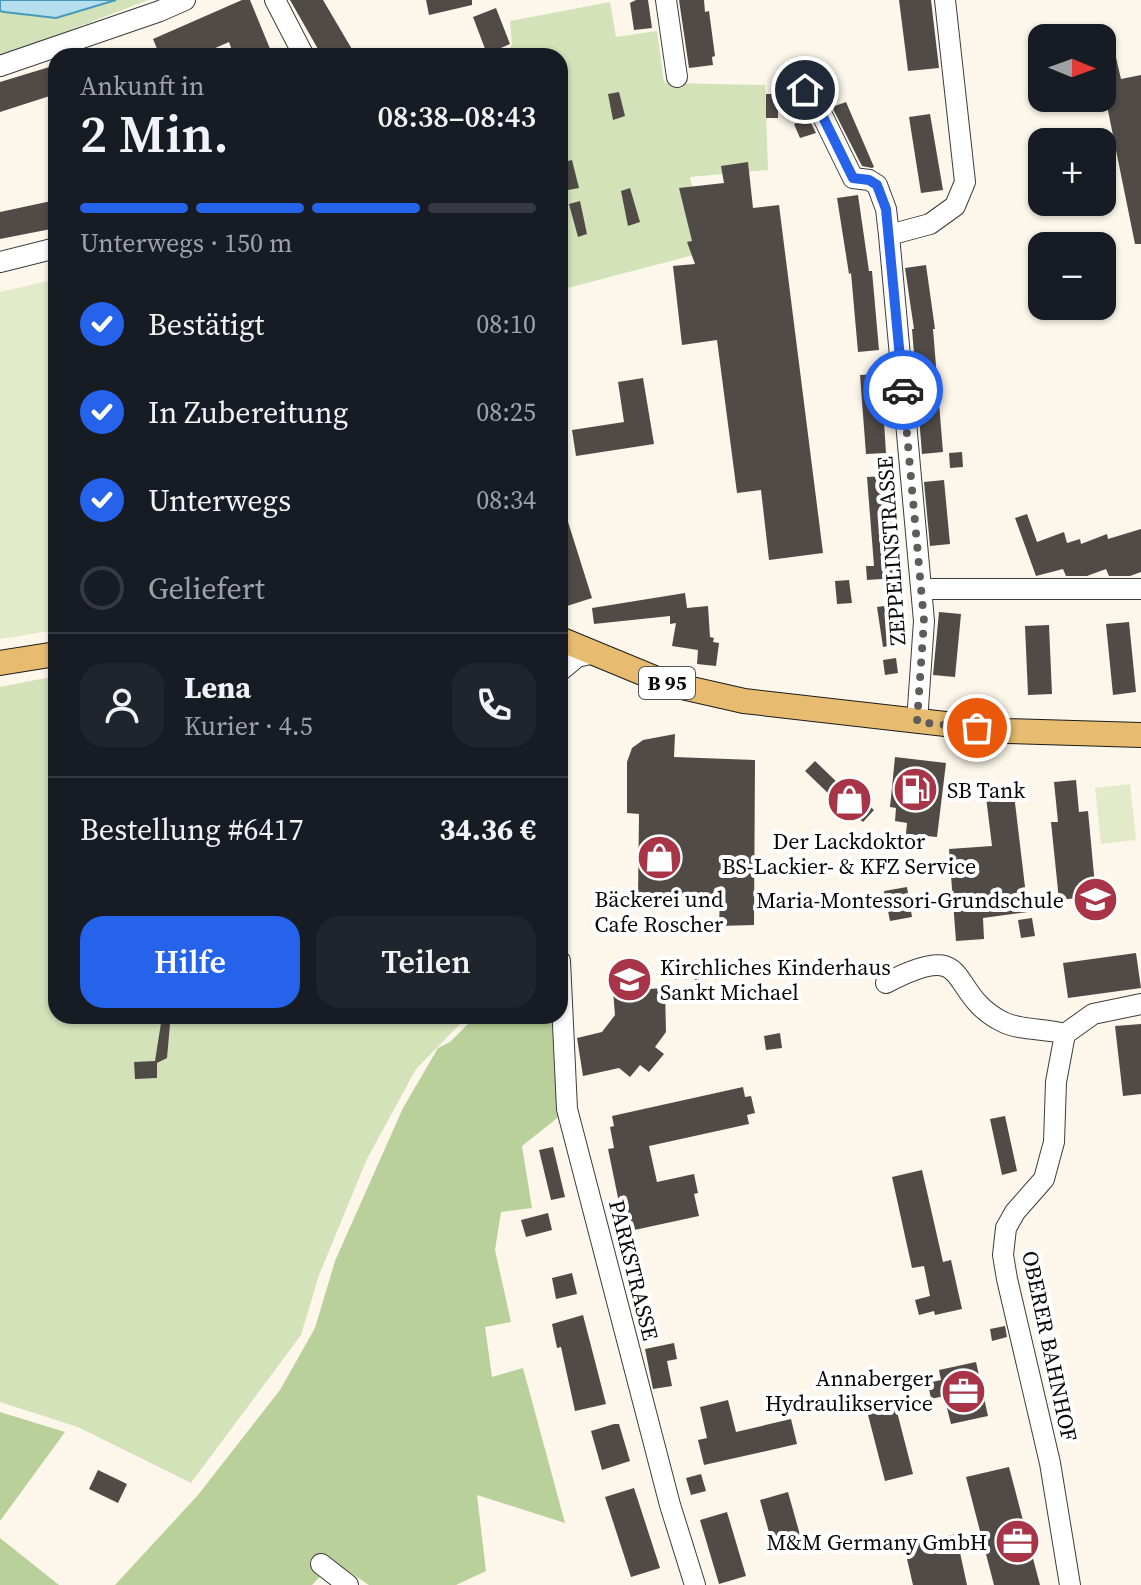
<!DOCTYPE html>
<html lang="de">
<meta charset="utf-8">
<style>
:root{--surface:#171b24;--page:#20242c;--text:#f1f3f6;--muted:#9ea1a6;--line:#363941;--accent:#2563eb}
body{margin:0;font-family:"Source Serif 4",serif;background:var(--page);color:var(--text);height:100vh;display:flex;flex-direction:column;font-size:30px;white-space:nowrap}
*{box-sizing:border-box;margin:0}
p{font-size:26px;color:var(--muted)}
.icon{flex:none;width:44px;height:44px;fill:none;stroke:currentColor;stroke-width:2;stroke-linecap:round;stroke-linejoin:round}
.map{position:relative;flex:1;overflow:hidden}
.panel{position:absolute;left:48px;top:48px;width:520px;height:976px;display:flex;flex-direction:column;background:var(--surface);border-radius:24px;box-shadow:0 2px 6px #0004}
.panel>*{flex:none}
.needle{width:52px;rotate:91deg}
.controls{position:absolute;left:1028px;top:24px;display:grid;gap:16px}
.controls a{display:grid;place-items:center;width:88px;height:88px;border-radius:16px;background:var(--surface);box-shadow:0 2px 6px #0004;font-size:40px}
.pin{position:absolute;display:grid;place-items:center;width:68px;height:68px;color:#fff;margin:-34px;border:4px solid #fff;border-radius:50%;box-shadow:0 2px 8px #0007}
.courier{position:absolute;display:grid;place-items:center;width:80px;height:80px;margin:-40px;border:6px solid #2563eb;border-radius:50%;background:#fff;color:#222;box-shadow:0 2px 10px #0007}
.head em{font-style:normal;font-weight:600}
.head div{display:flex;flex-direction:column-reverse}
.head{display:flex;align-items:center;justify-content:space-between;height:136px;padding:0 32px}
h1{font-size:52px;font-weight:600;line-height:60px}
.bar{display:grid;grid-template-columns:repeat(4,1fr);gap:12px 8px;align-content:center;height:96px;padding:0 32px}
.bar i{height:10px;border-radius:6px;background:var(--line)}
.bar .selected{background:var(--accent)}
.bar p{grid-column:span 4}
.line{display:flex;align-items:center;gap:20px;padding:0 32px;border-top:2px solid var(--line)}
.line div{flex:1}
.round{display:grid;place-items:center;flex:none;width:84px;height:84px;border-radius:24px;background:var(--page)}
ol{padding:0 32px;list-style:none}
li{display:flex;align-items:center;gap:24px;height:88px}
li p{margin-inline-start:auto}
li .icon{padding:8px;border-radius:50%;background:var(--accent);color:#fff;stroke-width:4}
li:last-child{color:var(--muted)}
li i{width:44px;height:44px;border:4px solid var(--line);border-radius:50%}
.primary-button{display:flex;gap:16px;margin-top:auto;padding:16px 32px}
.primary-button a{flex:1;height:92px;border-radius:24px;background:var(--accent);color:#fff;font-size:32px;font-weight:600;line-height:92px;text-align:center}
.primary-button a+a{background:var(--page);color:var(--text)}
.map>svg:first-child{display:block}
.green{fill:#d3e2b9}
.forest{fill:#b9d09a}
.pitch{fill:#e3eac9}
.water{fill:#b5dfed;stroke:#4699bb;stroke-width:2}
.building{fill:#514b48}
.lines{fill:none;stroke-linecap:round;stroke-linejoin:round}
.minor-casing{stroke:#3d3d3d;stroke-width:22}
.major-casing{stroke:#1b1b1b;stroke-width:26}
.minor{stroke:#fff;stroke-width:20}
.major{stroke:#e7bc70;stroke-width:24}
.done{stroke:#5f5d58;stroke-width:8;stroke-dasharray:0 14.4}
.route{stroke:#2563eb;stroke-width:10}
.labels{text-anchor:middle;stroke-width:8;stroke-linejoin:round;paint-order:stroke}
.shield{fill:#fff;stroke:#545454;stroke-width:2}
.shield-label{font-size:20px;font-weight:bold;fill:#0a0a0a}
.street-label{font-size:22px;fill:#0a0a0a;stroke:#fff}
.poi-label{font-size:22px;fill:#0a0a0a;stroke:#fff;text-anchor:end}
</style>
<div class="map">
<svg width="1141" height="1585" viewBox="0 0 1141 1585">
<rect width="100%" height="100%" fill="#fcf7ea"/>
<!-- green -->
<path class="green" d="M0,0H148L0,57Z
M610,2L616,37L657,31L664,83L765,85L768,170L690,177L705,252L560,290V56H506L512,44L510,21Z
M56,676V1016H468L416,1069L367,1159L319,1275L301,1335L191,1483L78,1427L0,1402V687Z"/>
<!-- forest -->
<path class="forest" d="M476,1016H556L561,1115L522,1146L532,1208L501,1212L495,1250L511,1322L485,1327L492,1377L523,1368L565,1523L477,1495L486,1571L456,1585H369L334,1562L312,1585H115L198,1495L280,1390L315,1328L335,1261L403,1108L438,1048L450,1042Z
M0,1412L65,1432L0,1521Z
M0,1538L59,1585H0Z"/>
<!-- pitch -->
<path class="pitch" d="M56,279V630L0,639V292Z
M1130,784L1136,840L1101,844L1095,788Z"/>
<!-- water -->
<path class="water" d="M0,0H116L56,18L4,12L0,11Z"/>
<!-- building -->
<path class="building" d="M242,0H250L273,56H234L229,42L197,56H160L153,39Z
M290,0H323L356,56H322Z
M426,0H472V5L429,15Z
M636,0H648L652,28L634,30L630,3Z
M679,0H704L705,12L709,11L715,56L712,57L713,65L689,68Z
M899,0H931L939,68L908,71Z
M496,8L510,44L487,54L473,17Z
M1114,49L1121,79L1141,75V244H1135L1102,81V51Z
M56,65V94L0,112V82Z
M619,92L625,116L613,120L608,94Z
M766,94H778V118H766Z
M846,102L874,167L872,168L862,166L832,107Z
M930,114L943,190L921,193L909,117Z
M809,119L816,133L800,138L794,124Z
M572,160L579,188L568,190L560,163Z
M748,162L753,208L779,205L823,553L769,560L761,490L737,493L717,340L682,345L673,266L695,264L687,242L692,241L679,188L724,183L721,166Z
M630,188L640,222L628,226L621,191Z
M858,195L869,271H872L879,350L858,352L851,273L849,274L837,198Z
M56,200V228L0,239V212Z
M580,201L587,234L578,237L569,204Z
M926,265L935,329H933L943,452L922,454L912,329H914L905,268Z
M881,374L886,453L866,454L860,375Z
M643,378L654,444L576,456L572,430L624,422L618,382Z
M962,452L963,467L950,468L949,453Z
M889,476L897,578L867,580L866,566H874L867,477Z
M944,480L950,544L930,546L924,482Z
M563,506L592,598L567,606L560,582V507Z
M1027,514L1037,542L1064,532L1067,543L1080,539L1081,544L1107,534L1108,539L1141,529V572L1130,576H1109L1106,569L1087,576H1066L1063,569L1036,576L1015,518Z
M849,580L852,603L837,604L835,581Z
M685,593L687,608L708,606L710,637L714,638L713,642L719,643L716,666L697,664L698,650L672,646L676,623L670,624V616L594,624L592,608Z
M899,604L905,643L883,647L877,607Z
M939,612L961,614L955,677L933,675Z
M1129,622L1136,692L1113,695L1106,624Z
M1049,625L1052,694L1028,695L1025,626Z
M896,658L898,673L885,675L883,660Z
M675,734L674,757L755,760L754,925L719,926L720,898L638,897L639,814L627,813V762L632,748L643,740Z
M895,757L946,763L937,837L906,834L907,823L895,821L896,808L890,807Z
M815,761L840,785L843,782L874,810L863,822L856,816L854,818L805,771Z
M1076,780L1079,812L1088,811L1096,896L1059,900L1051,822H1058L1054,782Z
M1013,786L1028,912L983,918L984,939L956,941L949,849L992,846L985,789Z
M907,887L912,917L890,921L884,891Z
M1032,918L1035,936L1021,938L1018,920Z
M1136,953L1141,988L1068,998L1063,963Z
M705,966L707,978L695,980L694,968Z
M665,988L666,1032L655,1047L664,1054L649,1072L640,1065L630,1077L619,1068L583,1076L577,1038L602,1032L615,1015L613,991Z
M161,1023L170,1024L167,1058L157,1063V1078L135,1079L134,1062L155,1061Z
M1141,1024V1094L1123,1096L1115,1026Z
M780,1033L782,1048L766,1050L764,1036Z
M743,1087L745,1097L751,1096L755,1113L747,1115L749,1124L649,1146L657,1182L694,1174L698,1193L694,1194L699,1216L625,1232L608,1149L614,1148L610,1127L614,1126L612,1116Z
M1005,1116L1017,1171L1002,1175L990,1119Z
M553,1147L565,1197L551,1200L539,1150Z
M922,1170L943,1262L951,1260L962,1309L935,1315L934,1311L919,1315L915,1300L930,1296L924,1266L912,1268L892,1177Z
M548,1213L552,1230L526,1237L521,1220Z
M572,1273L577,1294L556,1299L552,1278Z
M583,1315L606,1404L575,1411L561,1347L557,1348L552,1324Z
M1005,1326L1007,1337L992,1341L990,1329Z
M674,1343L677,1359L667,1361L672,1386L653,1389L645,1349Z
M976,1362L988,1416L951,1424L944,1396L931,1399L928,1383L941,1380L939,1370Z
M728,1400L736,1432L791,1419L797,1444L704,1465L698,1440L707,1438L700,1407Z
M895,1404L913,1474L885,1481L867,1411Z
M614,1424H619L630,1461L602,1470L591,1431Z
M1009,1467L1040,1585H994L966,1477Z
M98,1470L127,1484L118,1503L89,1489Z
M701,1474L706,1491L691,1495L686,1478Z
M634,1488L660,1568L631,1577L605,1497Z
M788,1492L800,1535L772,1543L760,1500Z
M727,1512L746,1576L719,1584L700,1520Z
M956,1534L967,1585H913L904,1546Z"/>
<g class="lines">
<defs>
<path id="minor" d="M275,0L304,56
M666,0L677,77
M0,66L160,11L185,0
M805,90L822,115L853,178L869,180L877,185L886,209L889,235
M0,262L56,248
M922,589H1141
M560,671L577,657L594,653
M917,722L924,621L889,235L930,224L955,206L965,182L945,0
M560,961L567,1109L670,1505L695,1585
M886,983C976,936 944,993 1003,1022C1021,1031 1046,1028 1065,1034
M321,1564L348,1585
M1070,1585L1050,1463L1007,1279L1003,1255L1006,1228L1015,1212L1044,1179L1054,1142L1056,1082L1065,1034L1093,1014L1141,1004"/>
<path id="major" d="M560,639L669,684L744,701L1007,731L1141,735
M0,663L56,654"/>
</defs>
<!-- minor casing -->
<use href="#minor" class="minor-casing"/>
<!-- major casing -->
<use href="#major" class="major-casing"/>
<!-- minor -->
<use href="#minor" class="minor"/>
<!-- major -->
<use href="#major" class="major"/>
</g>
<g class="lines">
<!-- done -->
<path class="done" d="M903,390L924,621L917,722L977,728"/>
<!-- route -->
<path class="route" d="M805,90L822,115L853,178L869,180L877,185L886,209L903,390"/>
</g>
<!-- icons -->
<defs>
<symbol id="fuel-disc" viewBox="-11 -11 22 22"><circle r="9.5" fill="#a73547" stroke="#fff"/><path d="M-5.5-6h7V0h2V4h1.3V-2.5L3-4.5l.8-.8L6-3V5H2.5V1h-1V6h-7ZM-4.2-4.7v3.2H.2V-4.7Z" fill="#fff"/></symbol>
<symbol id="shop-disc" viewBox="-11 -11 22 22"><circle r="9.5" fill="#a73547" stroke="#fff"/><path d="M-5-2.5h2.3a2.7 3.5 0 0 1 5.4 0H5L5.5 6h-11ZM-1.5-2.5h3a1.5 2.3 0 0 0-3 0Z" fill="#fff"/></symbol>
<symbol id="school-disc" viewBox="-11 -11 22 22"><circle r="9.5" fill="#a73547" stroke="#fff"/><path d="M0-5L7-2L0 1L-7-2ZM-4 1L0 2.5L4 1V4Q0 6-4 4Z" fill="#fff"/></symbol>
<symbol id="office-disc" viewBox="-11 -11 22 22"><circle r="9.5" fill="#a73547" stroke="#fff"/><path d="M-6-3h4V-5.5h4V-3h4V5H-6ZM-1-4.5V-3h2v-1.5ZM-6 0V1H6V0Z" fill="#fff"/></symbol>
</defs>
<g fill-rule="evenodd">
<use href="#fuel-disc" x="890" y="764" width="51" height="51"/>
<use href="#shop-disc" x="824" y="774" width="51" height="51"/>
<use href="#shop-disc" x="634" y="832" width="51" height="51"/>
<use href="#school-disc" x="1070" y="874" width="51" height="51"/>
<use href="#school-disc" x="604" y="954" width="51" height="51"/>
<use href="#office-disc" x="938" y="1366" width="51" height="51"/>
<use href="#office-disc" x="992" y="1516" width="51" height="51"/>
</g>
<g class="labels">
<!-- shield labels -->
<rect class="shield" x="639" y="667" width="56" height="32" rx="6"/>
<g class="shield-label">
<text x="667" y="690">B 95</text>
</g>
<!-- street labels -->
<g class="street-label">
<text transform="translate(891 551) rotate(-94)" y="8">ZEPPELINSTRASSE</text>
<text transform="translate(634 1270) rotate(76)" y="8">PARKSTRASSE</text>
<text transform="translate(1050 1346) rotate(78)" y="8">OBERER BAHNHOF</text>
</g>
<!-- poi labels -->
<g class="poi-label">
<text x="947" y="798" text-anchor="start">SB Tank</text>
<text x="849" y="849" text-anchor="middle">Der Lackdoktor<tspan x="849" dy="25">BS-Lackier- &amp; KFZ Service</tspan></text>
<text x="659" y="907" text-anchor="middle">Bäckerei und<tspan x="659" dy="25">Cafe Roscher</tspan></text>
<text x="1064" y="908">Maria-Montessori-Grundschule</text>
<text x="660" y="975" text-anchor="start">Kirchliches Kinderhaus<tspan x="660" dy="25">Sankt Michael</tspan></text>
<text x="933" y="1386">Annaberger<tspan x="933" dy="25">Hydraulikservice</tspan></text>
<text x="987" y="1550">M&amp;M Germany GmbH</text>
</g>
</g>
</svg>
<div class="controls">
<a><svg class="needle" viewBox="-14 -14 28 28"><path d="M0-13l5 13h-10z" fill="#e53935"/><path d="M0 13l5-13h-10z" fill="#9ea1a6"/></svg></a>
<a>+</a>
<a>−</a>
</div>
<div class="pin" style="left:977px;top:728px;background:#ea580c"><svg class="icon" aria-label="bag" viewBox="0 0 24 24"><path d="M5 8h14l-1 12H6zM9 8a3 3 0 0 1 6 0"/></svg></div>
<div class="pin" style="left:805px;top:90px;background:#1f2937"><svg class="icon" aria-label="home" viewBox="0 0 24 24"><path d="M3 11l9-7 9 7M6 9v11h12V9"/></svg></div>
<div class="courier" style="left:903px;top:390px"><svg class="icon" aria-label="car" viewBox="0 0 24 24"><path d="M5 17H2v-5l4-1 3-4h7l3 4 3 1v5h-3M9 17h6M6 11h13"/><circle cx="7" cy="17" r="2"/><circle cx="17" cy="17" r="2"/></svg></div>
<section class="panel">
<div class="head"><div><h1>2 Min.</h1><p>Ankunft in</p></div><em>08:38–08:43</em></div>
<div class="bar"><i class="selected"></i><i class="selected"></i><i class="selected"></i><i></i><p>Unterwegs · 150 m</p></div>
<ol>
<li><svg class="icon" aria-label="check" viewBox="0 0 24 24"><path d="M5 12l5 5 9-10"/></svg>Bestätigt<p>08:10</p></li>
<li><svg class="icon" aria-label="check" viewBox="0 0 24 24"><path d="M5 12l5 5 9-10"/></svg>In Zubereitung<p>08:25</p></li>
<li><svg class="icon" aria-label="check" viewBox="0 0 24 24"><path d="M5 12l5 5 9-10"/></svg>Unterwegs<p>08:34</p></li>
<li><i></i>Geliefert</li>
</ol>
<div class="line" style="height:144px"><a class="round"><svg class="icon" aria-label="person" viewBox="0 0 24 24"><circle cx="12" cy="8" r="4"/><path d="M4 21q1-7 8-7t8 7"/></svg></a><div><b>Lena</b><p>Kurier · 4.5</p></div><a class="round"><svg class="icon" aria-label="phone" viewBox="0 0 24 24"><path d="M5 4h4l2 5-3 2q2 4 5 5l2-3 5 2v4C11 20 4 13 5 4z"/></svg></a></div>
<div class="line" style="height:104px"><div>Bestellung #6417</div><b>34.36 €</b></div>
<div class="primary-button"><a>Hilfe</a><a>Teilen</a></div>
</section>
</div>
